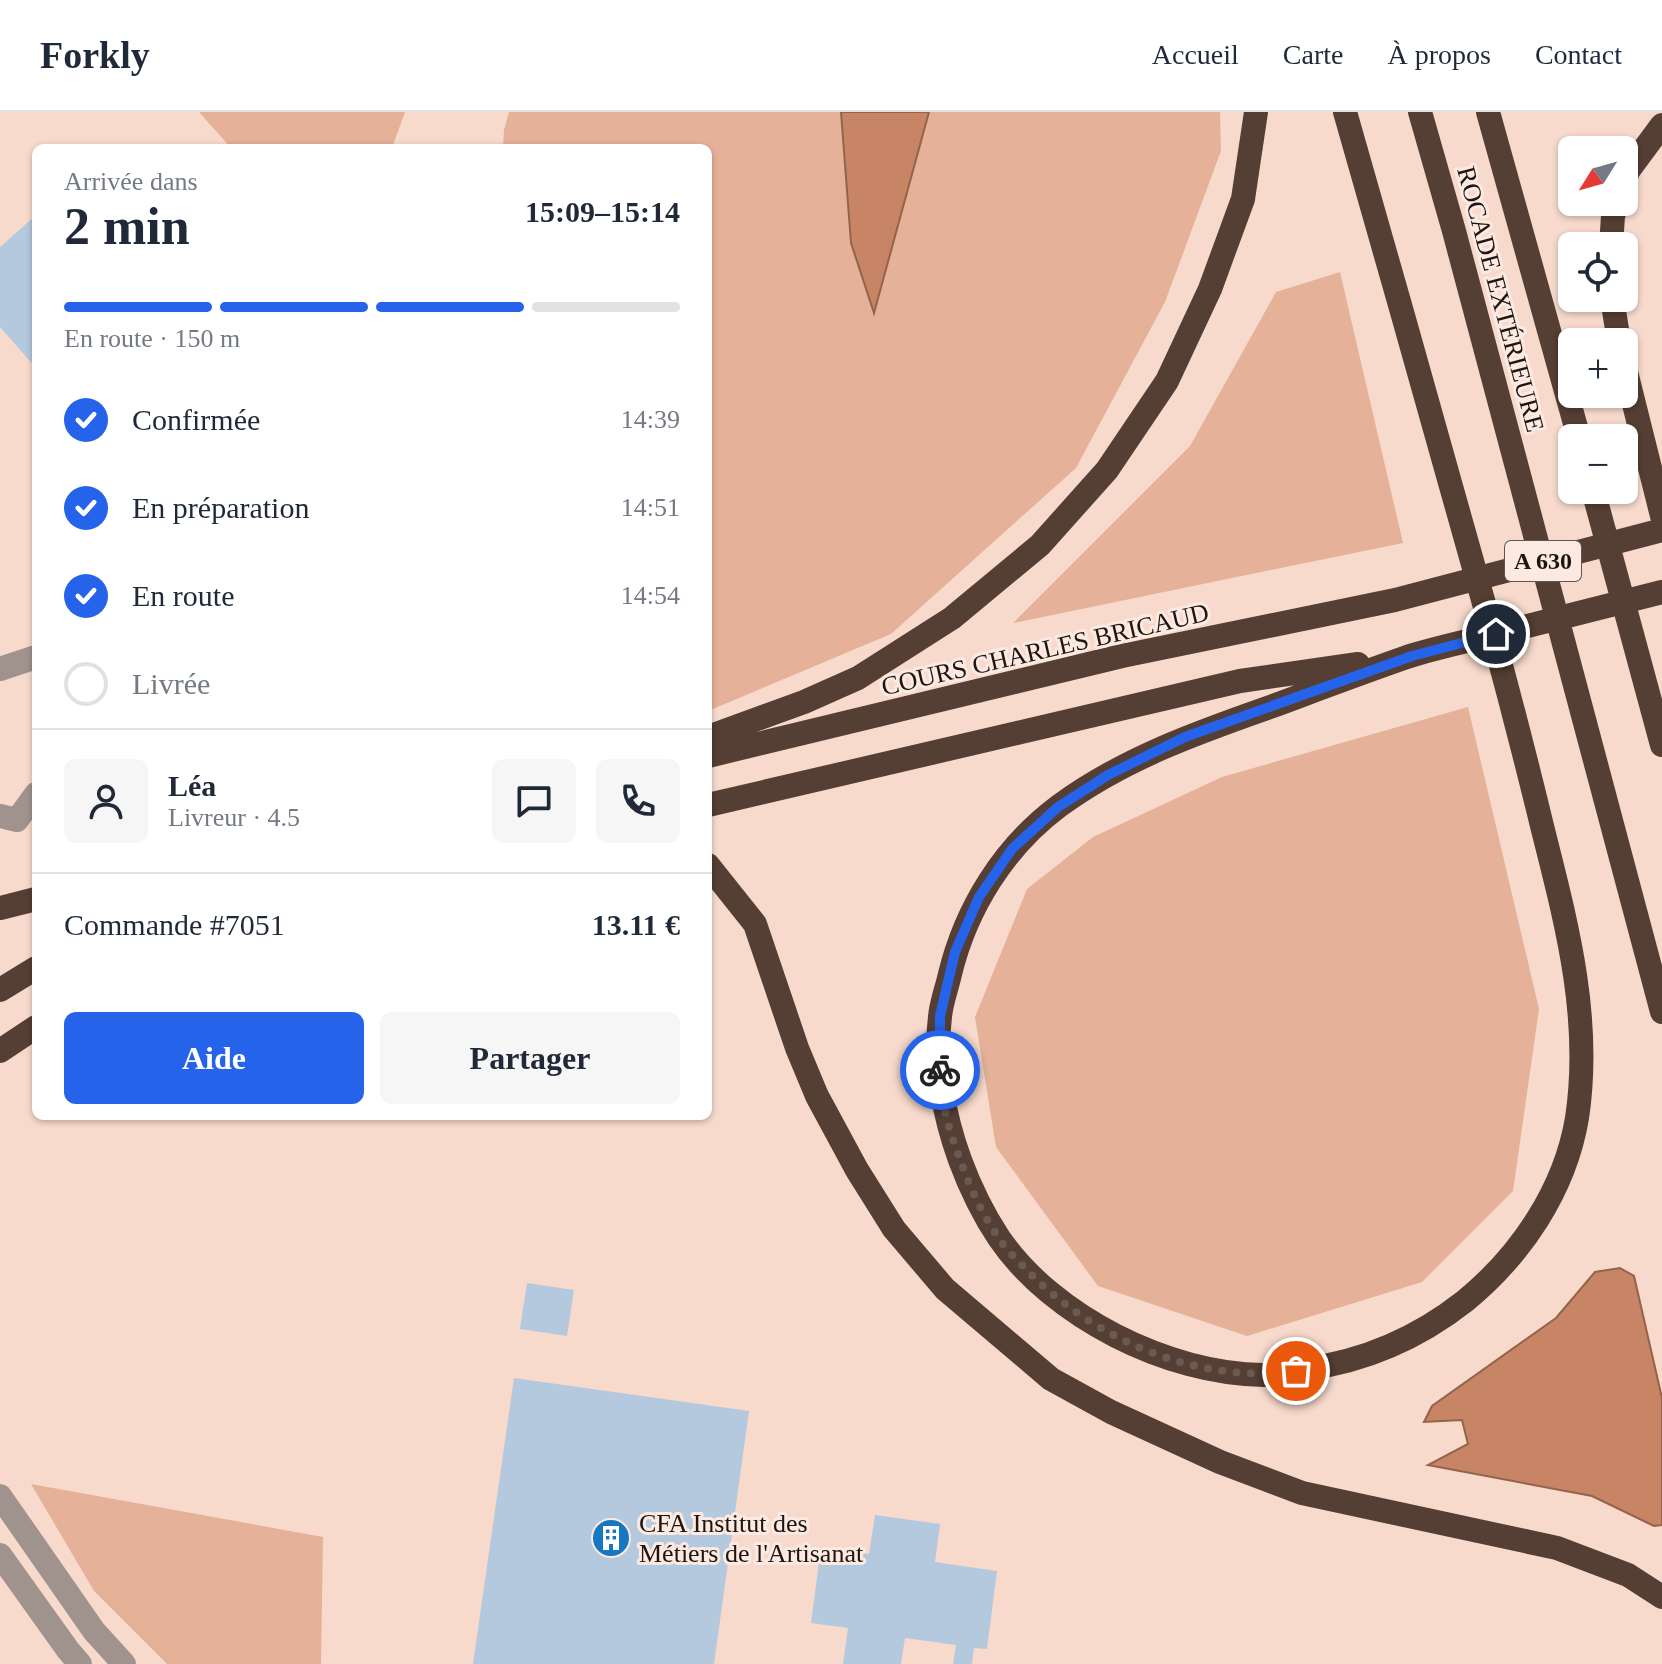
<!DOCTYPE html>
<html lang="fr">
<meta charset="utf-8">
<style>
:root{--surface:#fff;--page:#f6f6f7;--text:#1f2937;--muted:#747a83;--line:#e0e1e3;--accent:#2563eb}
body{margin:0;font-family:Georgia,serif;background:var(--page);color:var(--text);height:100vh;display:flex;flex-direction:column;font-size:30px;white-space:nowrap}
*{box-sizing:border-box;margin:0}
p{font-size:26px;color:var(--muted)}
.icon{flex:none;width:44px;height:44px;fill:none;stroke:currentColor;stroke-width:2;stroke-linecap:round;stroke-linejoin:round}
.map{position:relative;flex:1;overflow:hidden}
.sheet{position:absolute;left:32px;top:32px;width:680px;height:976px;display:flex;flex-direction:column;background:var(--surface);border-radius:12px;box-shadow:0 2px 6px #0004}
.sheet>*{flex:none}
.needle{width:52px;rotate:233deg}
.controls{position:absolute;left:1558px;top:24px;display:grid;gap:16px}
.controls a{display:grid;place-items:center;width:80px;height:80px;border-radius:12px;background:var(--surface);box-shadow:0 2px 6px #0004;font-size:40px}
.pin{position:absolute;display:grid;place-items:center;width:68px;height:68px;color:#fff;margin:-34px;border:4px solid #fff;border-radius:50%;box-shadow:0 2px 8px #0007}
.courier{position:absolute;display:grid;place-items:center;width:80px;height:80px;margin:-40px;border:6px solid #2563eb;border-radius:50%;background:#fff;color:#222;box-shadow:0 2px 10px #0007}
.head em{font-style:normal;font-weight:800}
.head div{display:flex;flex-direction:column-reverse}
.head{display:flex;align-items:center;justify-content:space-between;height:136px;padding:0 32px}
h1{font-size:52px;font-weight:800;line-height:60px}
.bar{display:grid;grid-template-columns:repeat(4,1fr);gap:12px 8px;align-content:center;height:96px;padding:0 32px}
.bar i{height:10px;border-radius:6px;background:var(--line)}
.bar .on{background:var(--accent)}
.bar p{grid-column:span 4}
.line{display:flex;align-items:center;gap:20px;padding:0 32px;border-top:2px solid var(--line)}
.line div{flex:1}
.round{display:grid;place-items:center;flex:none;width:84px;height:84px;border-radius:12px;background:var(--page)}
ol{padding:0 32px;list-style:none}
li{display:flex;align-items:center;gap:24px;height:88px}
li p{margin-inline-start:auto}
li .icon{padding:8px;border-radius:50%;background:var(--accent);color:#fff;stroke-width:4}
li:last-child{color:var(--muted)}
li i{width:44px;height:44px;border:4px solid var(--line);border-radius:50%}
.cta{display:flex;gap:16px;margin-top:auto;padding:16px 32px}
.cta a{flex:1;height:92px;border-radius:12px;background:var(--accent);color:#fff;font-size:32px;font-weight:800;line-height:92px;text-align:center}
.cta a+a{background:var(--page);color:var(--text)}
header{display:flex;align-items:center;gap:48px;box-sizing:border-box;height:112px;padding:0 40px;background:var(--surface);border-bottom:2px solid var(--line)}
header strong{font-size:38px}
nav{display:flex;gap:44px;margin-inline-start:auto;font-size:28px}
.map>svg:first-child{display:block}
.green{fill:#e5b299}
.water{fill:#c78565;stroke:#94634c;stroke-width:2}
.building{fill:#b4c9de}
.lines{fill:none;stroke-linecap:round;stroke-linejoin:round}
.minor{stroke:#a0938e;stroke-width:24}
.highway{stroke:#553e33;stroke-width:24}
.done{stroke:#6a5a52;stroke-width:8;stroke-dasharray:0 14.4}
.route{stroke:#2563eb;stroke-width:10}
.labels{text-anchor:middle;stroke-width:6;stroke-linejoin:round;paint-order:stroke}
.shield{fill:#fceae2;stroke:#61554f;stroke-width:2}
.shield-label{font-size:24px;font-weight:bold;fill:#1e1510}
.street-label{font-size:26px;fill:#1e1510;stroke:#fceae2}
.poi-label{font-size:26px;fill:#1e1510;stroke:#fceae2;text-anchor:start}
</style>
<header>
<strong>Forkly</strong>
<nav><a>Accueil</a><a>Carte</a><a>À propos</a><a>Contact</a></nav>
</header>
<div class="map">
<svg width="1662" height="1552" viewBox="0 0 1662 1552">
<rect width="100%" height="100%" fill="#f7dacc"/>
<!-- green -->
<path class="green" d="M199,0H405L392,36H231Z
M509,0H1220L1221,39L1165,190L1076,356L891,522L708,599V36H503L504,18Z
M1340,160L1403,431L1013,511L1190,334L1276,180Z
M1468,595L1539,897L1513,1079L1422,1170L1247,1224L1098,1174L996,1035L975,905L1027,777L1093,725L1222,665Z
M31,1372L323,1425L321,1552H167L94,1479Z"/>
<!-- water -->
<path class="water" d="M841,0H929L874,201L851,131Z
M1620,1156L1634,1164L1662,1286V1413L1654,1414L1592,1384L1428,1353L1468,1332L1462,1308L1424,1310L1432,1294L1556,1206L1595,1160Z"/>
<!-- building -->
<path class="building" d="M36,103V256L0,215V135Z
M527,1171L574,1178L567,1224L520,1217Z
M514,1266L749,1299L714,1552H473Z
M875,1403L940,1412L935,1450L997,1459L987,1537L974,1536L972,1552H953L956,1533L905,1526L901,1552H843L848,1516L811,1511L821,1435L869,1442Z"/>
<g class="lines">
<!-- minor -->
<path class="minor" d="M0,557L36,545
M0,704L17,708L36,682
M0,1384L94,1519L124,1552
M0,1443L68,1538L80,1552"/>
<!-- highway -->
<path class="highway" d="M1345,0C1395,173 1443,347 1492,520C1510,586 1527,652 1543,718C1567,813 1592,907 1577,1006C1565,1078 1521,1143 1465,1189C1418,1226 1365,1249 1306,1257C1292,1259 1277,1263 1263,1263C1168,1262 1053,1205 999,1126C983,1102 970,1075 960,1048C944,1004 934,952 940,905C941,891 947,876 950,862C966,796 1004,735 1059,694C1123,647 1196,621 1270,595C1316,578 1361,561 1407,545C1435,536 1464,530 1492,523C1549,509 1605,494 1662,480
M1420,0L1454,119L1662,900
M1488,0L1579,326
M1624,71L1628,59L1662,13
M1611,134L1613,104L1618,90
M1612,186L1619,230
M1624,252L1662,404
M1593,378L1662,633
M708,625L804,590L858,566L952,506L1040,433L1107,358L1167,269L1210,177L1243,87L1256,0
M708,644L1122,544L1395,488L1662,418
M708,693L1240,569L1358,552
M708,753L755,812L797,936L817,984L857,1058L894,1117L945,1177L1051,1267L1111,1300L1220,1350L1302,1381L1557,1436L1628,1463L1662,1485
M0,796L36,787
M0,878L36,856
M0,939L36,915"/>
</g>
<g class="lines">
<!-- done -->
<path class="done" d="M940,958C940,987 949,1019 960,1047C970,1076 983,1104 1001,1129C1007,1139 1017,1147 1025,1156C1092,1227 1198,1273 1296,1259"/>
<!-- route -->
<path class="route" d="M940,958V904L955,840L979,785L1012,737L1058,695L1108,663L1185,625L1412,544L1496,522"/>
</g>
<!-- icons -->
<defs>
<symbol id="building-disc" viewBox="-11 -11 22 22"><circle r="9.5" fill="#1677c3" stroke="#fceae2"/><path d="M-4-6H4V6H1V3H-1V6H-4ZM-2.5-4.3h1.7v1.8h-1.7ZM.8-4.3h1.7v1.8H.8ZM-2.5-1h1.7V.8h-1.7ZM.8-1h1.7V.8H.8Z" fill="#fff"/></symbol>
</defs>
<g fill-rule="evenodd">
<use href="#building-disc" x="589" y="1404" width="44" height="44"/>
</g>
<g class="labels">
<!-- shield labels -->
<rect class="shield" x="1505" y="429" width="76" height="40" rx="6"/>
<g class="shield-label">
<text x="1543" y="457">A 630</text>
</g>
<!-- street labels -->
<g class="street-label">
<text transform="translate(1501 187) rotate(75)" y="9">ROCADE EXTÉRIEURE</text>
<text transform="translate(1045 537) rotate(-13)" y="9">COURS CHARLES BRICAUD</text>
</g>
<!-- poi labels -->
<g class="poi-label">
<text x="639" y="1420">CFA Institut des<tspan x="639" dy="30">Métiers de l'Artisanat</tspan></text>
</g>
</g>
</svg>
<div class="controls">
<a><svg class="needle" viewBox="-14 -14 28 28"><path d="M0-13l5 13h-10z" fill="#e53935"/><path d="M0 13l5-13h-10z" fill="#747a83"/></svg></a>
<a><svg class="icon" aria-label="locate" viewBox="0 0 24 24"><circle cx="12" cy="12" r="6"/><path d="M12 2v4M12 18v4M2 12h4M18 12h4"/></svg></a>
<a>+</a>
<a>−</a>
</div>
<div class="pin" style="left:1296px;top:1259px;background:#ea580c"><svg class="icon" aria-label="bag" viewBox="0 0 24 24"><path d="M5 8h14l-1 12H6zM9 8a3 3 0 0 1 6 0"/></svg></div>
<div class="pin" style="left:1496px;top:522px;background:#1f2937"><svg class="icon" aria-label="home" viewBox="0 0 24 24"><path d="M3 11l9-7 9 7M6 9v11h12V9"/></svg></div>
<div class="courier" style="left:940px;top:958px"><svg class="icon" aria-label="bike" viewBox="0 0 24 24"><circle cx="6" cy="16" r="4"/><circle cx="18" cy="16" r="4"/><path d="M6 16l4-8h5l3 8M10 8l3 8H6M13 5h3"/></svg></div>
<section class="sheet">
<div class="head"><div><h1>2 min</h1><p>Arrivée dans</p></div><em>15:09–15:14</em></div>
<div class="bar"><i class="on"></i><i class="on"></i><i class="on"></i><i></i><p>En route · 150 m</p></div>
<ol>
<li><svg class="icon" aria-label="check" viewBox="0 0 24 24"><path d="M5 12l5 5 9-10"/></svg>Confirmée<p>14:39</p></li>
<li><svg class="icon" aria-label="check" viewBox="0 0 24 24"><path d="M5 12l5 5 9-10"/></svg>En préparation<p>14:51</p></li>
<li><svg class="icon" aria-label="check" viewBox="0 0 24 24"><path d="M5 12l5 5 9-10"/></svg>En route<p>14:54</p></li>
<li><i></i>Livrée</li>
</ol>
<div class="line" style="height:144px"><a class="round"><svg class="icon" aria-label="person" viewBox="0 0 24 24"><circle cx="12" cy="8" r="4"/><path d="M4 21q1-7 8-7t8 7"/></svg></a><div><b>Léa</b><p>Livreur · 4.5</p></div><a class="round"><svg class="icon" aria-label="chat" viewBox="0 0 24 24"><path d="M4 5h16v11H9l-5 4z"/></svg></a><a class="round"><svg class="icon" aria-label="phone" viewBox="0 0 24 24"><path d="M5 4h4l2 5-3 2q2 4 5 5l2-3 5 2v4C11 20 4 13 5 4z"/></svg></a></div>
<div class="line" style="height:104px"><div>Commande #7051</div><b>13.11 €</b></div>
<div class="cta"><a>Aide</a><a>Partager</a></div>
</section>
</div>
